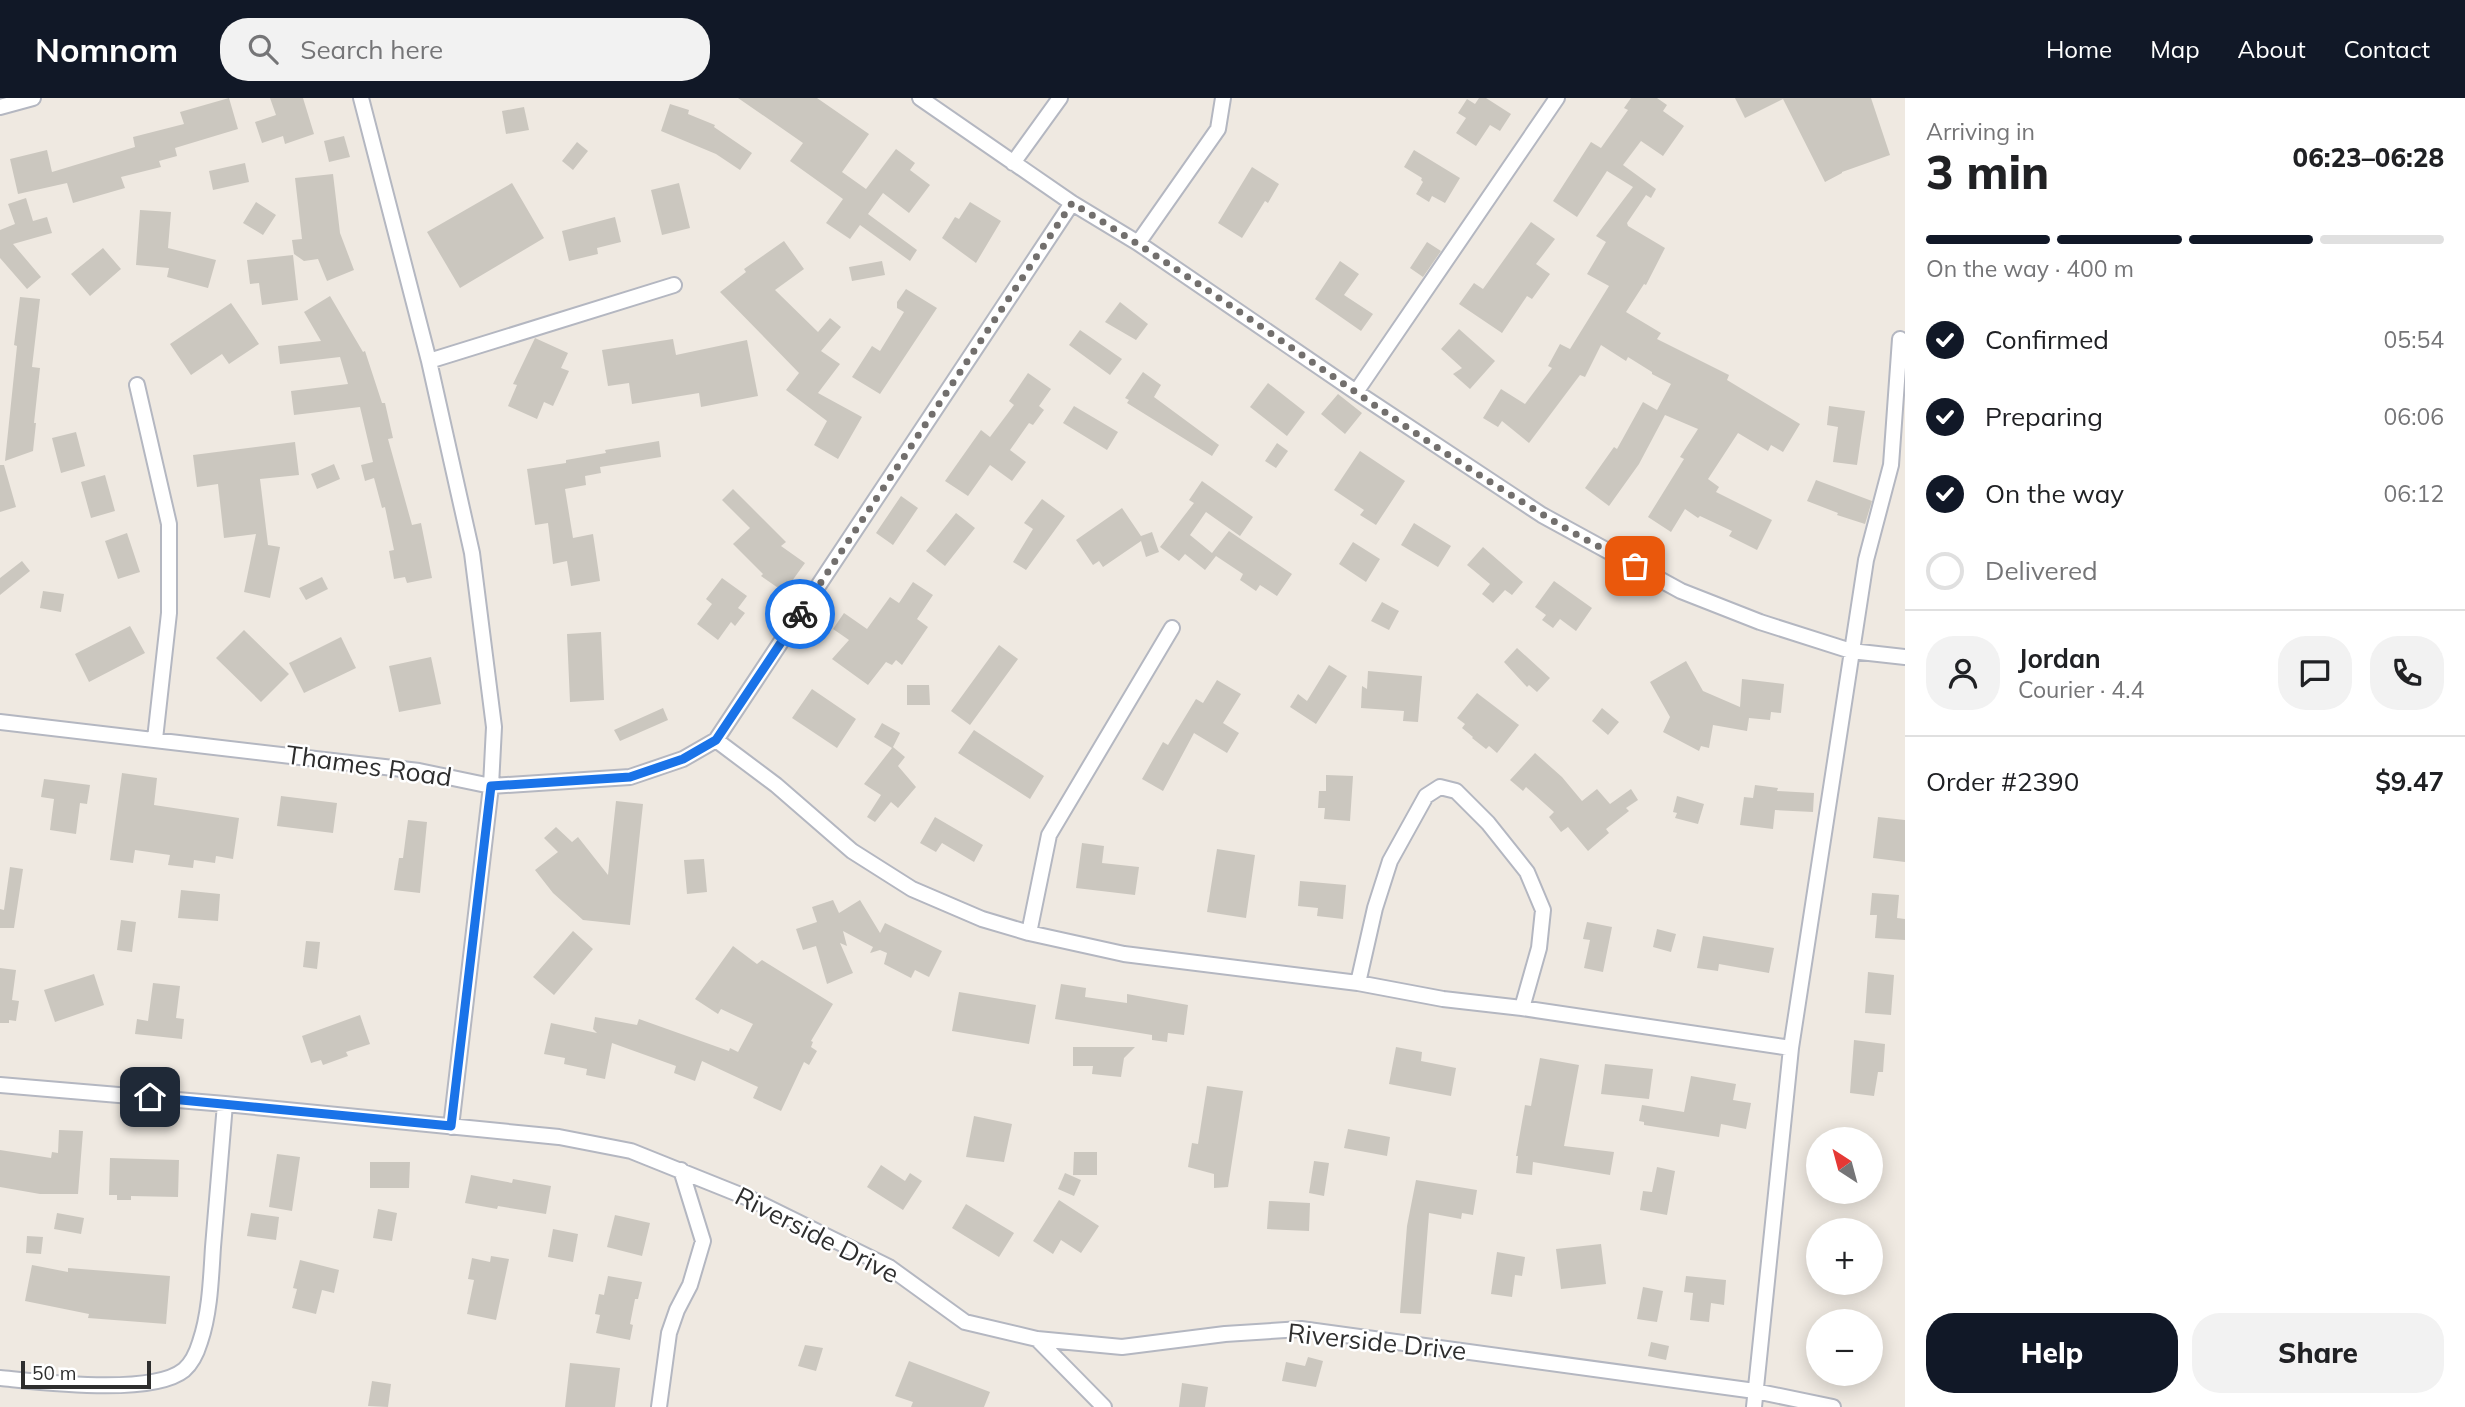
<!DOCTYPE html>
<meta charset="utf-8">
<style>
:root{--surface:#fff;--page:#f2f2f2;--text:#202124;--muted:#757577;--line:#e0e0e0;--accent:#111827}
body{margin:0;font-family:Mulish,sans-serif;background:var(--page);color:var(--text);height:100vh;display:flex;flex-direction:column;font-size:26px;white-space:nowrap}
*{box-sizing:border-box;margin:0}
p{font-size:23px;color:var(--muted)}
.icon{flex:none;width:38px;height:38px;fill:none;stroke:currentColor;stroke-width:2;stroke-linecap:round;stroke-linejoin:round}
.map{position:relative;flex:1;overflow:hidden}
.sheet{display:flex;flex-direction:column;background:var(--surface);width:560px}
.sheet>*{flex:none}
.needle{width:46px;rotate:324deg}
.controls{position:absolute;left:1806px;top:1029px;display:grid;gap:14px}
.controls a{display:grid;place-items:center;width:77px;height:77px;border-radius:50%;background:var(--surface);box-shadow:0 4px 18px #0003;font-size:35px}
.scale{position:absolute;left:21px;bottom:18px;width:130px;box-sizing:border-box;padding-left:7px;border:4px solid #2e2e2e;border-top:0;font-size:19px;line-height:24px;white-space:nowrap;color:#2e2e2e;-webkit-text-stroke:5px #fff;paint-order:stroke}
.pin{position:absolute;display:grid;place-items:center;width:60px;height:60px;color:#fff;margin:-30px;border-radius:14px;box-shadow:0 4px 10px #0006}
.courier{position:absolute;display:grid;place-items:center;width:70px;height:70px;margin:-35px;border:5px solid #1a73e8;border-radius:50%;background:#fff;color:#222;box-shadow:0 2px 9px #0007}
.headline em{font-style:normal;font-weight:800}
.headline div{display:flex;flex-direction:column-reverse}
.headline{display:flex;align-items:center;justify-content:space-between;height:119px;padding:0 21px}
h1{font-size:46px;font-weight:800;line-height:52px}
.bar{display:grid;grid-template-columns:repeat(4,1fr);gap:10px 7px;align-content:center;height:84px;padding:0 21px}
.bar i{height:9px;border-radius:5px;background:var(--line)}
.bar .current{background:var(--accent)}
.bar p{grid-column:span 4}
.line{display:flex;align-items:center;gap:18px;padding:0 21px;border-top:2px solid var(--line)}
.line div{flex:1}
.round{display:grid;place-items:center;flex:none;width:74px;height:74px;border-radius:28px;background:var(--page)}
ol{padding:0 21px;list-style:none}
li{display:flex;align-items:center;gap:21px;height:77px}
li p{margin-inline-start:auto}
li .icon{padding:7px;border-radius:50%;background:var(--accent);color:#fff;stroke-width:4}
li:last-child{color:var(--muted)}
li i{width:38px;height:38px;border:4px solid var(--line);border-radius:50%}
.button{display:flex;gap:14px;margin-top:auto;padding:14px 21px}
.button a{flex:1;height:80px;border-radius:28px;background:var(--accent);color:#fff;font-size:28px;font-weight:800;line-height:80px;text-align:center}
.button a+a{background:var(--page);color:var(--text)}
header{display:flex;align-items:center;gap:42px;box-sizing:border-box;height:98px;padding:0 35px;background:var(--accent);color:#fff}
header strong{font-size:33px}
nav{display:flex;gap:38px;margin-inline-start:auto;font-size:24px}
.search{width:490px;height:63px;background:var(--page);display:flex;align-items:center;gap:18px;box-sizing:border-box;padding:0 24px;border-radius:28px;color:var(--muted);font-size:26px}
main{display:flex;flex:1;min-height:0}
.map>svg:first-child{display:block}
.building{fill:#cbc7bf}
.lines{fill:none;stroke-linecap:round;stroke-linejoin:round}
.street-casing{stroke:#b4b7c1;stroke-width:18}
.street{stroke:#fff;stroke-width:14}
.done{stroke:#726f6d;stroke-width:7;stroke-dasharray:0 12.6}
.route{stroke:#1a73e8;stroke-width:9}
.labels{text-anchor:middle;stroke-width:5;stroke-linejoin:round;paint-order:stroke}
.street-label{font-size:26px;fill:#2e2e2e;stroke:#fff}
</style>
<header>
<strong>Nomnom</strong>
<div class="search"><svg class="icon" aria-label="search" viewBox="0 0 24 24"><circle cx="10" cy="10" r="6"/><path d="M15 15l6 6"/></svg>Search here</div>
<nav><a>Home</a><a>Map</a><a>About</a><a>Contact</a></nav>
</header>
<main>
<div class="map">
<svg width="1905" height="1309" viewBox="0 0 1905 1309">
<rect width="100%" height="100%" fill="#efe9e1"/>
<!-- building -->
<path class="building" d="M229,0L238,31L175,50L177,58L159,63L161,69L121,79L125,90L73,105L67,85L18,96L10,61L47,52L52,74L135,49L133,39L184,26L180,14Z
M270,0H303L314,36L285,46L283,38L262,45L255,24L276,17Z
M738,0H817L869,36L842,74L866,91L896,51L915,65L910,72L930,87L909,115L883,95L868,116L917,152L910,163L860,127L850,141L826,125L843,101L790,63L803,45Z
M1479,0H1486L1511,16L1500,33L1490,27L1476,48L1456,35L1466,20L1458,15L1467,1L1475,6Z
M1631,0H1657L1667,7L1663,13L1684,28L1663,58L1641,43L1623,67L1656,91L1651,100L1646,97L1627,125L1628,128L1665,150L1646,187L1644,186L1626,214L1661,235L1657,241L1729,277L1727,282L1800,326L1783,354L1771,347L1768,353L1738,335L1708,381L1719,389L1716,394L1772,422L1757,452L1729,438L1732,433L1700,418L1698,420L1685,411L1671,434L1648,419L1684,361L1680,359L1698,331L1665,317L1639,366L1609,408L1585,390L1614,349L1617,351L1643,304L1657,312L1671,286L1652,276V274L1628,259L1626,263L1601,247L1585,279L1580,277L1529,345L1502,323L1498,329L1483,320L1501,291L1525,306L1552,270L1548,268L1560,246L1570,251L1609,188L1587,176L1606,144L1596,138L1633,89L1607,73L1577,119L1553,103L1591,44L1601,50L1628,12L1624,10Z
M1735,0H1871L1890,57L1842,74V75L1825,84L1783,1L1745,20Z
M670,6L689,12L688,16L715,27L714,29L752,55L740,72L716,56L661,33Z
M524,9L529,32L506,36L502,13Z
M344,38L350,59L329,64L324,43Z
M577,44L588,53L573,72L562,63Z
M1414,52L1460,80L1445,105L1432,98L1429,104L1416,96L1423,84L1421,82L1422,80L1404,69Z
M245,65L249,84L213,92L209,73Z
M1252,69L1279,86L1268,105L1265,103L1242,140L1218,125Z
M333,76L340,135L354,172L327,183L318,161L304,163L294,156L292,142L302,141L295,80Z
M512,85L544,140L460,190L427,134Z
M679,85L690,130L662,137L651,92Z
M26,100L33,123L47,119L52,135L13,146L41,179L27,191L0,160V132L15,126L8,106Z
M256,104L276,117L263,137L243,125Z
M970,104L1001,123L976,165L942,140L955,119L959,121Z
M140,112L171,114L168,150L216,162L208,190L167,179L169,170L136,167Z
M615,119L621,144L597,150L598,156L569,163L562,133Z
M1531,124L1555,141L1536,166L1550,176L1532,201L1527,198L1502,235L1459,206L1474,185L1483,191Z
M784,143L804,171L775,192L818,234L830,220L841,229L821,253L840,266L818,295L862,319L838,361L814,347L827,323L786,292L799,275L720,194L746,174L744,171Z
M1427,144L1441,153L1423,179L1410,170Z
M103,150L121,171L90,198L71,176Z
M293,157L298,202L262,207L259,185L250,186L247,162Z
M882,163L885,177L852,183L849,169Z
M1340,163L1359,176L1344,197L1373,216L1361,233L1315,201Z
M906,191L937,210L880,296L852,279L872,248L880,253L904,214L897,210V204Z
M330,198L363,254L365,253L382,305H385L393,340L388,341L412,427L421,425L432,480L407,485L405,479L394,481L389,453L394,452L385,409L382,410L374,380L365,383L361,367L373,364L360,309L294,317L291,293L348,286L340,259L280,266L278,248L321,243L304,214Z
M20,199L40,201L32,269L40,270L34,325H36L33,353L5,363L17,248L14,247Z
M1120,204L1148,226L1136,242L1105,224Z
M231,205L259,246L229,266L222,256L191,277L170,246Z
M1459,231L1495,263L1470,291L1453,276L1462,270L1441,251Z
M1080,232L1122,261L1110,277L1069,247Z
M535,240L568,255L561,270L569,273L553,308L544,304L537,321L508,308L517,287L513,286Z
M673,241L676,257L747,242L758,298L701,309L699,295L632,306L629,285L608,288L602,252Z
M1143,274L1161,287L1154,299L1219,347L1212,358L1127,305L1129,302L1125,300Z
M1028,275L1051,291L1039,308L1044,312L1033,327L1029,325L1010,352L1026,364L1012,383L990,367L968,398L945,383L981,332L990,339L1014,307L1009,303Z
M1268,285L1305,314L1287,338L1250,309Z
M1338,296L1362,315L1345,336L1321,316Z
M1074,308L1118,334L1107,352L1063,325Z
M1829,308L1865,313L1857,367L1833,364L1838,329L1827,327Z
M76,334L85,368L61,375L52,340Z
M659,343L661,359L600,369L601,375L585,378L586,387L565,391L573,440L593,436L600,483L571,488L567,463L553,466L548,425L535,427L527,371L566,365V362L606,355L605,352Z
M295,344L299,377L260,381L268,447L280,449L270,500L244,494L256,436L224,440L218,386L197,389L193,357Z
M1277,345L1288,353L1276,370L1265,363Z
M1360,353L1405,383L1376,427L1360,417L1364,412L1334,392Z
M334,366L340,381L317,391L311,376Z
M0,367H4L16,409L0,414Z
M105,377L115,413L91,420L81,384Z
M1816,382L1872,403L1865,426L1837,417L1838,415L1807,403Z
M1202,383L1253,419L1240,438L1206,414L1190,437L1212,455L1229,433L1292,476L1277,498L1260,487L1256,493L1240,482L1243,476L1216,458L1205,472L1185,456L1179,463L1160,449L1194,405L1189,402Z
M733,391L786,444L781,448L805,465L784,494L761,478L763,476L733,446L750,430L722,402Z
M901,398L918,410L893,447L876,435Z
M1042,401L1065,418L1026,472L1013,464L1033,431L1024,425Z
M1122,410L1141,438L1152,434L1159,454L1146,459L1141,443L1103,469L1099,463L1093,467L1076,442Z
M956,415L975,430L945,468L926,453Z
M1414,425L1451,448L1438,469L1401,447Z
M127,435L140,474L118,481L105,443Z
M1353,444L1380,461L1366,484L1339,466Z
M1483,449L1523,484L1512,497L1505,492L1493,505L1482,496L1490,486L1467,467Z
M22,463L30,473L0,497V480Z
M322,479L328,491L306,502L299,490Z
M722,480L747,498L738,510L745,515L735,528L731,524L718,542L697,526L712,506L706,501Z
M1554,483L1592,510L1576,533L1560,521L1553,530L1542,522L1546,517L1535,509Z
M913,484L933,497L917,521L928,529L902,567L896,562L892,567L886,564L868,587L832,561L849,542L833,531L844,515L867,531L890,499L899,505Z
M43,493L64,496L61,514L40,510Z
M1382,504L1399,513L1389,532L1371,523Z
M130,528L145,555L89,584L75,556Z
M244,532L289,576L261,604L216,560Z
M601,534L604,602L570,604L567,536Z
M341,539L356,570L304,595L289,565Z
M999,547L1018,561L970,627L951,613Z
M1517,550L1550,580L1537,594L1529,587L1527,589L1504,564Z
M431,559L441,606L399,614L389,568Z
M1686,563L1703,593L1740,609L1742,581L1784,586L1781,615L1771,614L1770,622L1749,620L1747,633L1713,627L1709,650L1701,648L1699,653L1663,634L1670,619L1650,584Z
M1329,567L1347,578L1316,626L1290,609L1298,596L1307,603Z
M1368,573L1422,578L1418,624L1403,623L1404,613L1361,610L1362,588L1367,591Z
M1217,582L1241,596L1223,625L1239,635L1227,655L1194,635L1163,693L1142,681L1163,644L1168,647L1196,601L1203,605Z
M907,587H929L930,607H907Z
M812,591L856,621L837,650L792,620Z
M1477,595L1519,627L1497,655L1489,648L1486,651L1472,640L1473,639L1462,630L1465,626L1457,620Z
M663,610L668,622L620,643L614,632Z
M1602,610L1619,624L1608,637L1592,623Z
M882,625L900,635L893,649L905,659L898,668L916,689L898,710L891,704L875,724L867,719L881,697L864,686L892,650L874,639Z
M974,632L1044,678L1030,701L958,655Z
M1535,655L1562,679L1582,703L1597,691L1610,706L1631,691L1638,702L1626,710L1629,713L1606,731L1609,735L1588,753L1568,729L1561,734L1549,719L1554,714L1526,689L1523,693L1510,682Z
M122,675L157,680L154,707L239,720L233,761L216,758L215,765L194,762L193,770L168,767L170,757L135,752L133,765L110,762Z
M1326,677L1353,678L1350,723L1324,721L1325,710H1318L1319,693H1326Z
M44,681L90,687L87,706L80,705L76,736L50,732L54,701L41,699Z
M1755,687L1778,690L1777,693L1814,695L1813,714L1775,712L1773,731L1740,727L1744,699L1753,700Z
M281,698L337,705L333,735L277,728Z
M1677,698L1704,706L1698,726L1675,720L1677,715L1673,714Z
M616,703L643,706L630,827L583,822L553,795L535,772L558,754L544,740L556,729L572,744L578,739L608,777Z
M935,719L983,747L974,764L942,745L936,754L920,745Z
M1878,719L1905,722V764L1873,760Z
M408,722L427,724L420,795L394,792L399,760H403Z
M1082,745L1104,748L1102,765L1139,769L1135,797L1076,790Z
M1217,751L1255,757L1246,820L1207,814Z
M704,761L707,794L687,796L684,762Z
M10,769L23,771L14,830H0V811L4,812Z
M1300,783L1346,787L1343,821L1317,818L1318,810L1298,808Z
M181,792L220,796L218,823L178,820Z
M1872,795L1899,797L1897,820L1905,821V842L1875,840L1877,817H1870Z
M833,802L839,815L860,802L880,835L885,825L942,853L929,879L915,872L911,880L884,866L887,855L880,852L870,855L873,849L843,833L847,848L840,845L853,875L827,886L816,848L803,852L796,831L817,824L812,809Z
M121,822L136,824L132,854L117,852Z
M1587,824L1612,829L1603,874L1584,870L1590,842L1583,841Z
M1657,831L1676,836L1671,854L1653,849Z
M573,833L593,851L554,897L533,879Z
M1703,838L1774,850L1769,875L1719,866L1718,873L1697,870Z
M306,843L320,844L317,871L303,869Z
M733,848L757,866L762,862L833,906L811,943L813,944L811,949L817,953L809,967L804,964L781,1013L753,1000L758,989L702,963L695,983L674,975L676,968L612,945L605,981L586,977L587,971L564,966L565,960L544,956L551,925L597,935L593,931L595,919L637,927L639,921L729,953L730,950L738,954L753,926L721,911L718,916L695,901Z
M0,870L16,872L12,902L19,903L16,923L9,922V925H0Z
M1868,874L1894,877L1891,917L1865,915Z
M94,876L104,907L55,924L44,892Z
M153,885L180,888L176,920L184,921L182,941L135,936L137,921L148,923Z
M1061,886L1086,890L1085,899L1127,905V896L1188,907L1184,937L1168,935L1167,944L1152,942V937L1055,921Z
M959,894L1036,907L1029,946L952,933Z
M360,917L370,946L346,954L348,958L323,967L321,962L311,965L302,938Z
M1854,942L1885,946L1883,974H1878L1874,998L1850,995Z
M1073,949H1135L1124,960L1121,979L1092,976L1093,968H1073Z
M1396,949L1422,954L1421,963L1456,970L1451,998L1389,986Z
M1540,960L1579,967L1564,1048L1614,1054L1610,1077L1533,1064L1532,1077L1516,1075L1518,1058H1516L1525,1007L1531,1008Z
M1605,966L1653,971L1649,1001L1601,996Z
M1691,978L1736,986L1733,1002L1751,1005L1746,1031L1721,1026L1719,1039L1644,1027V1024L1639,1023L1642,1007L1684,1014Z
M1207,988L1243,993L1228,1089L1214,1090V1076L1188,1069L1192,1045L1198,1046Z
M974,1018L1012,1026L1004,1064L966,1059Z
M1348,1031L1390,1039L1387,1058L1344,1050Z
M59,1032L83,1033L78,1096H40L0,1089V1052L51,1060L52,1054L58,1055Z
M1074,1054H1097V1077H1073Z
M277,1056L300,1059L292,1113L269,1109Z
M110,1060L179,1062L178,1099L131,1098V1102H117V1097H109Z
M1314,1063L1329,1065L1324,1098L1309,1095Z
M370,1064H410L409,1090H370Z
M881,1067L905,1083L910,1075L922,1083L903,1112L867,1089Z
M1657,1069L1675,1073L1667,1117L1640,1112L1643,1093L1652,1094Z
M1065,1075L1081,1082L1074,1098L1058,1091Z
M471,1077L512,1085L513,1081L551,1088L546,1116L498,1108L497,1111L465,1105Z
M1416,1082L1477,1092L1473,1117L1462,1115L1461,1121L1429,1115L1421,1216L1400,1215L1407,1128Z
M1059,1102L1099,1128L1081,1155L1061,1142L1053,1156L1033,1143Z
M1269,1103L1310,1105L1309,1133L1267,1131Z
M966,1106L1014,1135L999,1159L952,1130Z
M378,1111L397,1115L392,1143L373,1140Z
M57,1115L84,1120L81,1136L54,1131Z
M251,1115L279,1119L276,1142L247,1138Z
M615,1117L650,1125L642,1158L607,1149Z
M553,1131L578,1136L573,1164L548,1159Z
M27,1138L43,1139L41,1156L26,1155Z
M1601,1146L1606,1186L1561,1191L1556,1151Z
M1497,1154L1525,1159L1522,1178L1515,1177L1512,1199L1491,1196Z
M491,1158L509,1161L496,1222L467,1216L474,1182L468,1181L472,1160L490,1164Z
M300,1162L339,1172L334,1195L322,1192L316,1216L292,1210L297,1191L293,1190Z
M32,1167L68,1174V1170L170,1178L166,1226L88,1220L89,1216L25,1203Z
M608,1178L642,1184L638,1201H635L630,1226L633,1227L630,1242L596,1235L600,1217L595,1216L599,1196L604,1197Z
M1686,1178L1726,1182L1724,1207L1711,1205L1709,1224L1690,1222L1693,1195L1684,1194Z
M1643,1189L1663,1193L1657,1224L1637,1221Z
M1651,1244L1669,1248L1666,1262L1648,1258Z
M805,1247L823,1250L816,1273L798,1268Z
M1308,1259L1323,1263L1316,1289L1282,1283L1286,1264L1305,1268Z
M909,1263L990,1294L984,1309H911L913,1304L895,1298Z
M570,1265L620,1270L615,1309H565Z
M372,1283L391,1286L388,1309L368,1308Z
M1182,1285L1208,1289L1205,1309H1179Z"/>
<g class="lines">
<defs>
<path id="street" d="M361,0L429,263L472,455L494,629L491,688L451,1029
M920,0L1072,105L1138,145L1356,294L1542,417L1681,493L1760,524L1851,553L1905,559
M0,9L33,0
M1013,65L1060,0
M1138,145L1218,31L1223,0
M429,263L674,187
M137,287L169,426V515L155,641
M1356,294L1557,0
M0,624L419,673L491,688L630,679L683,661L716,642L1072,105
M716,642L776,687L852,753L912,791L982,821L1029,835L1124,856L1358,885L1443,901L1522,910L1791,950
M1029,835L1049,737L1172,530
M1358,885L1375,810L1390,763L1426,698L1440,689L1456,693L1488,725L1527,774L1543,812L1539,850L1522,910
M0,987L225,1006L559,1039L631,1053L753,1102L889,1169L965,1224L1037,1241L1122,1249L1225,1236L1301,1231L1755,1293L1833,1309
M1037,1241L1104,1309
M0,1280C42,1284 152,1298 184,1272C192,1265 197,1254 200,1244C210,1215 211,1180 213,1149C217,1101 221,1053 225,1006
M659,1309L669,1235L677,1212L690,1187L703,1143L681,1072
M1754,1309L1791,950L1866,462L1891,367L1900,241"/>
</defs>
<!-- street casing -->
<use href="#street" class="street-casing"/>
<!-- street -->
<use href="#street" class="street"/>
</g>
<g class="lines">
<!-- done -->
<path class="done" d="M800,516L1072,105C1233,202 1381,319 1542,416C1572,435 1604,451 1635,468"/>
<!-- route -->
<path class="route" d="M150,999L451,1028L491,688L630,679L683,661L716,642L800,516"/>
</g>
<g class="labels">
<!-- street labels -->
<g class="street-label">
<text transform="translate(369 668) rotate(8)" y="9">Thames Road</text>
<text transform="translate(817 1137) rotate(27)" y="9">Riverside Drive</text>
<text transform="translate(1377 1244) rotate(6)" y="9">Riverside Drive</text>
</g>
</g>
</svg>
<div class="controls">
<a><svg class="needle" viewBox="-14 -14 28 28"><path d="M0-13l5 13h-10z" fill="#e53935"/><path d="M0 13l5-13h-10z" fill="#757577"/></svg></a>
<a>+</a>
<a>−</a>
</div>
<div class="scale">50 m</div>
<div class="pin" style="left:1635px;top:468px;background:#ea580c"><svg class="icon" aria-label="bag" viewBox="0 0 24 24"><path d="M5 8h14l-1 12H6zM9 8a3 3 0 0 1 6 0"/></svg></div>
<div class="pin" style="left:150px;top:999px;background:#1f2937"><svg class="icon" aria-label="home" viewBox="0 0 24 24"><path d="M3 11l9-7 9 7M6 9v11h12V9"/></svg></div>
<div class="courier" style="left:800px;top:516px"><svg class="icon" aria-label="bike" viewBox="0 0 24 24"><circle cx="6" cy="16" r="4"/><circle cx="18" cy="16" r="4"/><path d="M6 16l4-8h5l3 8M10 8l3 8H6M13 5h3"/></svg></div>
</div>
<section class="sheet">
<div class="headline"><div><h1>3 min</h1><p>Arriving in</p></div><em>06:23–06:28</em></div>
<div class="bar"><i class="current"></i><i class="current"></i><i class="current"></i><i></i><p>On the way · 400 m</p></div>
<ol>
<li><svg class="icon" aria-label="check" viewBox="0 0 24 24"><path d="M5 12l5 5 9-10"/></svg>Confirmed<p>05:54</p></li>
<li><svg class="icon" aria-label="check" viewBox="0 0 24 24"><path d="M5 12l5 5 9-10"/></svg>Preparing<p>06:06</p></li>
<li><svg class="icon" aria-label="check" viewBox="0 0 24 24"><path d="M5 12l5 5 9-10"/></svg>On the way<p>06:12</p></li>
<li><i></i>Delivered</li>
</ol>
<div class="line" style="height:126px"><a class="round"><svg class="icon" aria-label="person" viewBox="0 0 24 24"><circle cx="12" cy="8" r="4"/><path d="M4 21q1-7 8-7t8 7"/></svg></a><div><b>Jordan</b><p>Courier · 4.4</p></div><a class="round"><svg class="icon" aria-label="chat" viewBox="0 0 24 24"><path d="M4 5h16v11H9l-5 4z"/></svg></a><a class="round"><svg class="icon" aria-label="phone" viewBox="0 0 24 24"><path d="M5 4h4l2 5-3 2q2 4 5 5l2-3 5 2v4C11 20 4 13 5 4z"/></svg></a></div>
<div class="line" style="height:91px"><div>Order #2390</div><b>$9.47</b></div>
<div class="button"><a>Help</a><a>Share</a></div>
</section>
</main>
